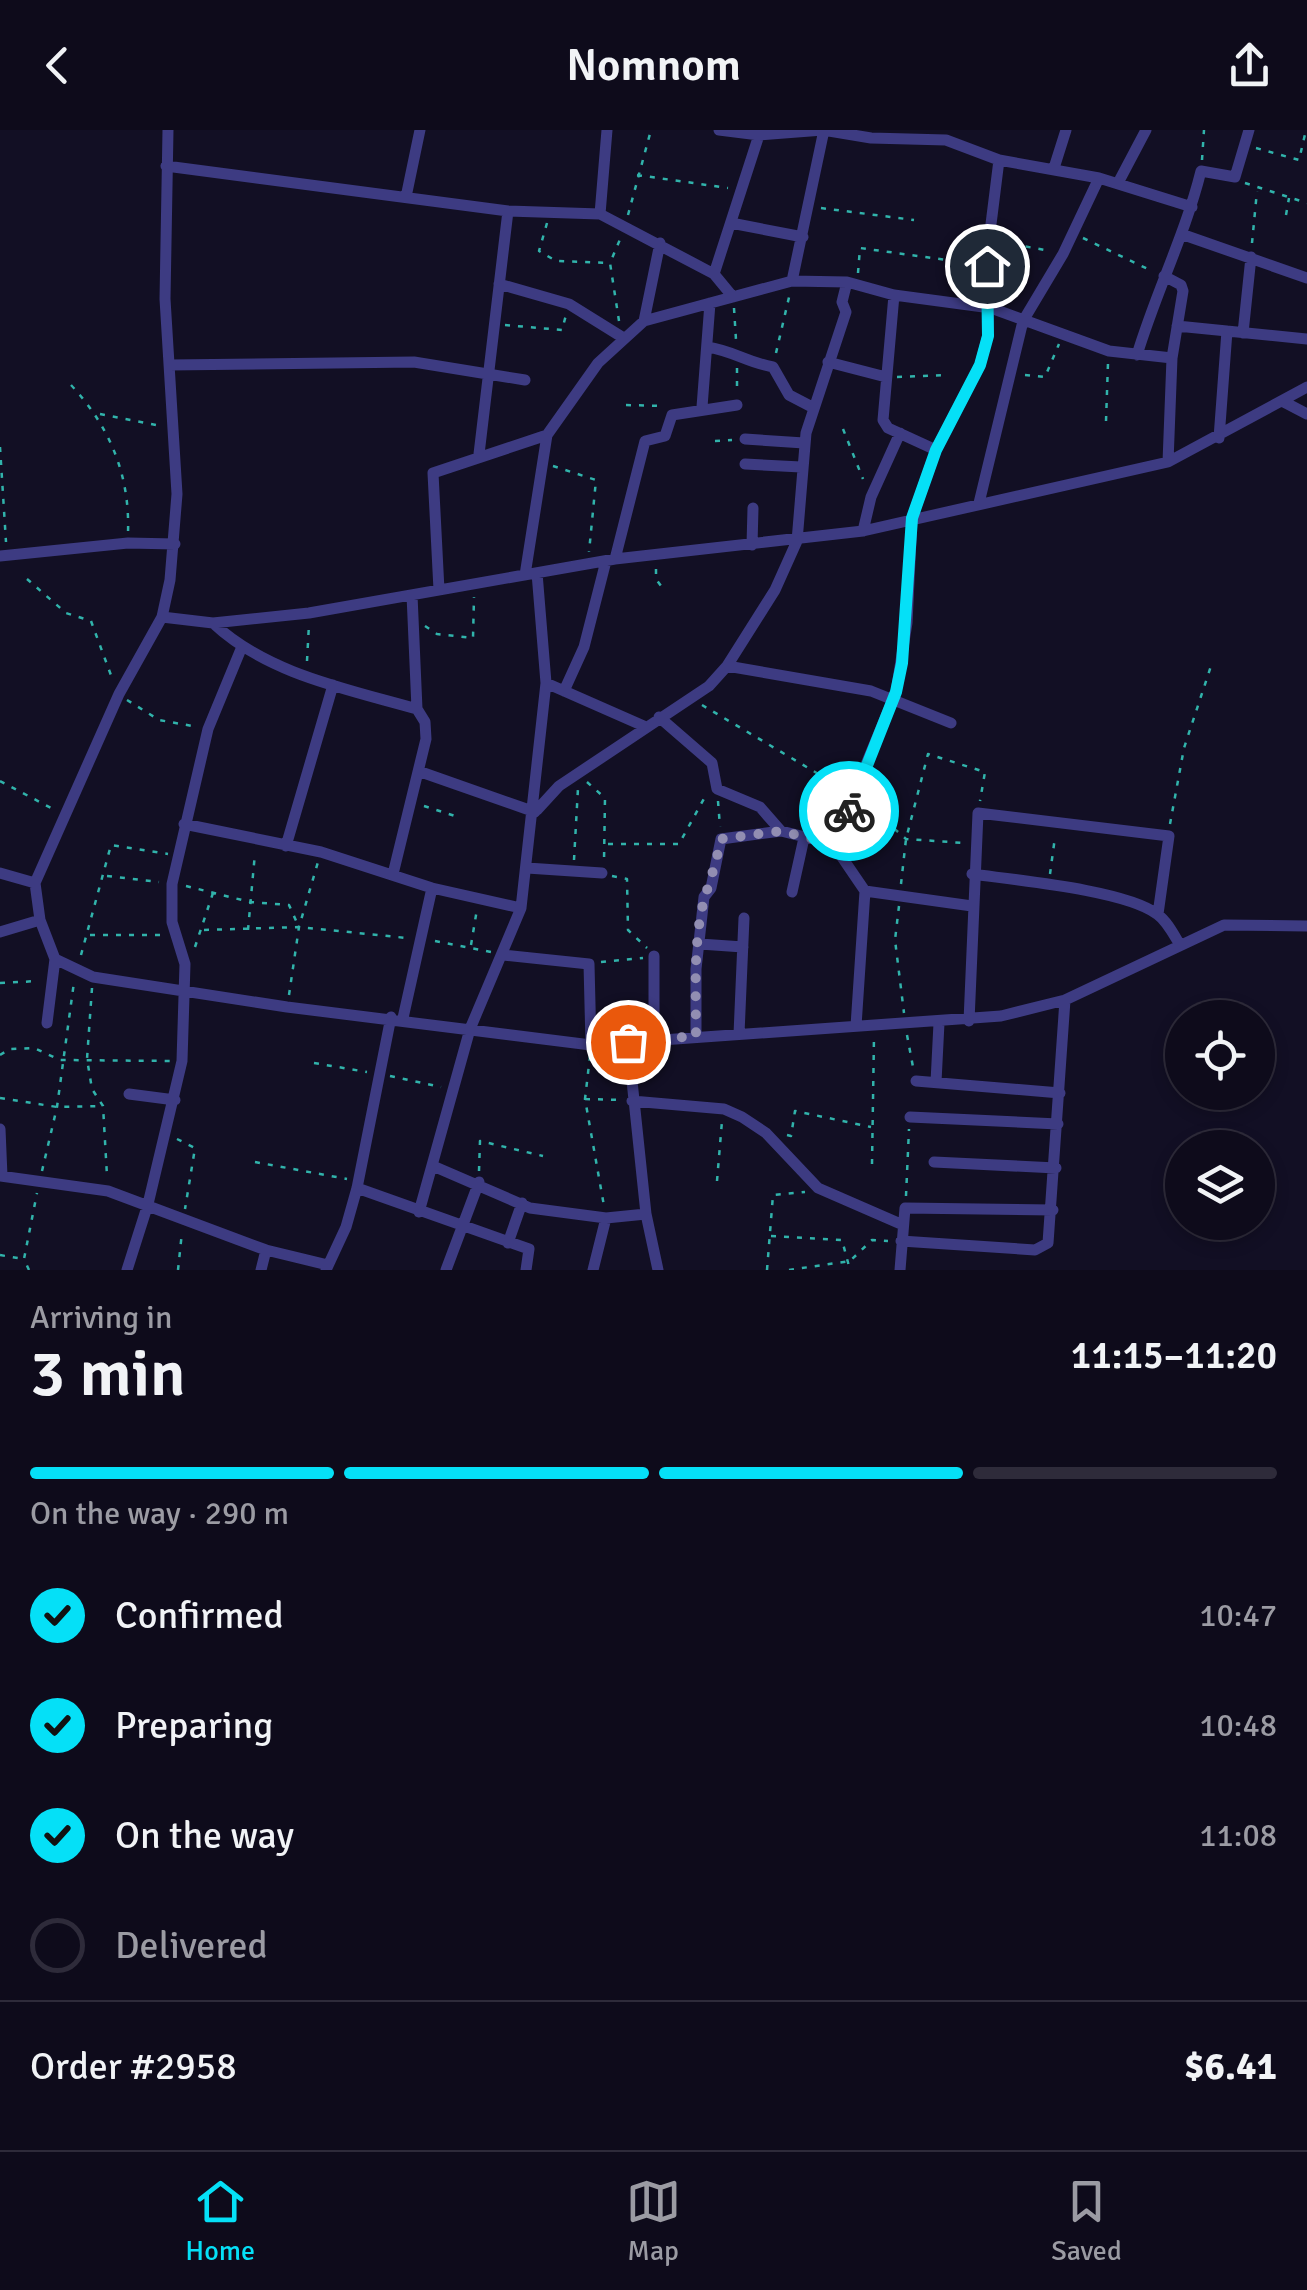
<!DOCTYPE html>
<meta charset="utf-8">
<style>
:root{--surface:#0e0b1b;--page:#171424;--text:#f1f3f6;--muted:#9b9ba3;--line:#2e2b3a;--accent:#05e0f7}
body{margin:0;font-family:Signika,sans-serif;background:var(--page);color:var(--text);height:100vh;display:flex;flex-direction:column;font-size:38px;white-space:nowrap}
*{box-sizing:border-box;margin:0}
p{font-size:32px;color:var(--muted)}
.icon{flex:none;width:55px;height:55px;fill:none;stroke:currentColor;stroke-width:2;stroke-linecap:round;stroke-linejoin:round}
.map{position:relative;height:1140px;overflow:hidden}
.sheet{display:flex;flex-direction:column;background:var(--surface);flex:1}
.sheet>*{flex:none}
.tools{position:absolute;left:1165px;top:870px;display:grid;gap:20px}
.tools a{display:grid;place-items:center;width:110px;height:110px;border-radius:50%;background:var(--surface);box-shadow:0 5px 15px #0003,0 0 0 2px var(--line);font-size:50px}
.pin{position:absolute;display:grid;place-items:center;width:85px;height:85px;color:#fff;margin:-42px;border:5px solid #fff;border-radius:50%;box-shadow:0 2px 10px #0007}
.courier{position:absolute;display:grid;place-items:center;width:100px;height:100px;margin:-50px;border:8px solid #05e0f7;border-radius:50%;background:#fff;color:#222;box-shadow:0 2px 12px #0007}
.overview em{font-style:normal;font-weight:600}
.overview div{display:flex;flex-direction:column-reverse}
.overview{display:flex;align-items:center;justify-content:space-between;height:170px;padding:0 30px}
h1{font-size:65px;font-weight:600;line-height:75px}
.bar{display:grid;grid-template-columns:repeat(4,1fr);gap:15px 10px;align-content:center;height:120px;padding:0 30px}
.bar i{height:12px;border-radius:8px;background:var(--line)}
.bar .selected{background:var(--accent)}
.bar p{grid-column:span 4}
.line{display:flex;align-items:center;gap:25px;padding:0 30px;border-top:2px solid var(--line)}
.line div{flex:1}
ol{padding:0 30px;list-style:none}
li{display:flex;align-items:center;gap:30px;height:110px}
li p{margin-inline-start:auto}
li .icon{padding:10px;border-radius:50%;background:var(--accent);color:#111;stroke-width:4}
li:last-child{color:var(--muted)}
li i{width:55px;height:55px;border:5px solid var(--line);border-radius:50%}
header{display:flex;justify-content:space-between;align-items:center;height:130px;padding:0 30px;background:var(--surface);font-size:45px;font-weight:600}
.tab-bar{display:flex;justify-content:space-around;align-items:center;height:140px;border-top:2px solid var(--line);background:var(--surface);font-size:28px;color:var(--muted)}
.tab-bar a{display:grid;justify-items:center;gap:5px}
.tab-bar .selected{color:var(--accent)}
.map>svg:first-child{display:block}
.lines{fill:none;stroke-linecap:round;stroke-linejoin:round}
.path{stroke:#31b3ab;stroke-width:2.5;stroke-dasharray:5 8;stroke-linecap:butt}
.minor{stroke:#3d3b82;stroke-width:11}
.done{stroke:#928eb2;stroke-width:10;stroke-dasharray:0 18}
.route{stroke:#05e0f7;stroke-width:12}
</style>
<header><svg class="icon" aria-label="back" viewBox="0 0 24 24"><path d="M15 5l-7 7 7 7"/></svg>Nomnom<svg class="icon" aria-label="share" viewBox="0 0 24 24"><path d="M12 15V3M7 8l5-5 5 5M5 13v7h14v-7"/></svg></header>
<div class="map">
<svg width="1307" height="1140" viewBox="0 0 1307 1140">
<rect width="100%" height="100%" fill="#120f24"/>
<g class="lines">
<!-- path -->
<path class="path" d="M1256,18L1299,30L1306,0
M1202,30L1204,0
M637,45L728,58
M1245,53L1307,73
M821,78L914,90
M628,85L651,0
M1286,85L1289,68
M547,93L539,121L556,131L609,133
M1083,108L1152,141
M1000,112L1051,121
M1252,113L1257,61
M858,143L860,118L976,134
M734,178L736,210
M619,191L610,133L621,107
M505,195L562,200L566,185
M776,223L790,163
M737,238V260
M1025,245L1045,247L1059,214
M897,247L945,245
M71,255C110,297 130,345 128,403
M626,275L664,276
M100,284L161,296
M1106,291L1108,233
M843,299L863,349
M715,311L732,310
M0,317L6,412
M553,336L596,350L589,422
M656,439V449L664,460
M27,449L66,483L91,491L112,548
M425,496L437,504L473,508L474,467
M307,531L309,494
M127,570L159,590L198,597
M702,575L842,658
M0,651L53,679
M587,652L605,668L604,731
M718,671L720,697
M865,673L906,709L964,713
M424,676L461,688
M1170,694L1184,618L1212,533
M608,714H679L706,665
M574,730L578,658
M1050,744L1055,707
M107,746L159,752
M612,746L627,749L628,800L647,818
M901,754L906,709L928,624L985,642L980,671
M186,756L250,772L289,775L298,795
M899,776L895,810L904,883
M204,800L299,797L407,808
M248,800L255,723
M90,805H162
M435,811L491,822
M471,815L477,779
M195,817L213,763
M81,825L111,715L168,724
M601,832L643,828
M0,853L38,851
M92,858L87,929L92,959L103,976L107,1046
M289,865L299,797L318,732
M907,905L913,937
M0,925L10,919L34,918L60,930L171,931
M590,926L585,969L604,1076
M314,933L367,942
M390,946L441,957
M0,968L57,977L101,976
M585,969L621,970
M787,1005L791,1006L795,981L871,997
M177,1009L195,1018L185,1079
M255,1032L347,1049
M872,1034L874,906
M42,1041L57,977L74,852
M479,1041L480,1011L543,1026
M717,1051L722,991
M906,1066L909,999
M771,1106L842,1110L850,1140
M0,1125L23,1129
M29,1140L24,1129L37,1063
M178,1140L182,1102
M767,1140L773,1065L805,1062
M789,1140L850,1131L872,1110L888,1111"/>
<!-- minor -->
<path class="minor" d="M168,0L165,169L177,364L170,450L162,487L119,564L35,753L40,790L55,829L93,847L287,877L591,915L1001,886L1065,870L1224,795L1307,796
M719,0L759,5L823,0L871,8L946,10L999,30L1099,48L1192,77
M166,36L508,81L600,84L714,144L733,167
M1054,38L1066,0
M1118,53L1146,0
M406,67L420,0
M600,84L607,0
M731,93L803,107
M1184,105L1307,148
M714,144L759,5
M1164,146L1181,155L1183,161L1172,228L1168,332
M792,151L824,0
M499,154L569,174L622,207
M894,165L883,290L888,298L936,320
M644,191L660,113
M1177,196L1307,209
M1243,203L1251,127
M707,217C734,221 746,232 773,237L789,265L814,278
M1137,225C1156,162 1185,105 1201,41L1235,47L1249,0
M828,232L886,247
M169,235L414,232L525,250
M1284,272L1307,284
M702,277L710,173
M1219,308L1227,201
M745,309L804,313
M479,324L508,81
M745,334L801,337
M979,373L1023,191L1063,124L1099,48
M863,401L871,367L900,303
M752,415L753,378
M0,426L128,413L175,414
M615,429L645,311L665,306L672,285L737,275
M525,445L547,305L598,233L644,191L792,151L847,152L894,165L991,178L1109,221L1172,228
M439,460L433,343L547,305
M162,487L213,493L309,483L615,429L863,401L1168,332L1307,257
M213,493C267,544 347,559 417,579
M727,536L871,561L951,593
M546,553L646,597
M564,561L584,517L606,431
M659,587L712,633L717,659L760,677L781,701
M421,642L535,682
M537,680L559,656L709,556L727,536L775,460L797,411L806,303L846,182L842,172L847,152
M184,694L321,722L432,758L521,778
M833,714L896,562L907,493L912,388L936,320L980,235L988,205L989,110L999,30
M286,716L333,555
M527,738L602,743
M0,743L35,753
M393,744L426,609L425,592L417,579L412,465
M972,744C1015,750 1125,760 1157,784C1167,791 1174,805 1180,815
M865,761L972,776
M792,762L804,708
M0,802L40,790
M700,814L743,817
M503,825L589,834L591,915
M403,888L432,758
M969,891L978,683L1169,706L1158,784
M47,893L55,829
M739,904L744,788
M696,906V839L704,767L711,758L721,709L781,701L833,714L865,761L856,896
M654,910V826
M628,913L646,1084L658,1140
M916,951L1060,963
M936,952L939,893
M129,964L175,970
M632,971L724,979L742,987L766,1003L818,1058L903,1095
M910,987L1058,994
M0,999L2,1046
M934,1032L1056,1038
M433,1036L530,1078L606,1088L646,1084
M0,1046L108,1061L266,1120L328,1135
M357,1058L529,1119L526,1140
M419,1082L470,899L521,778L546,553L537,443
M901,1111L1035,1120L1048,1113L1065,870
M508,1113L522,1073
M127,1140L148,1074L182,931L185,834L172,792V754L208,599L241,519
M261,1140L266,1120
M326,1140L346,1097L357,1058L391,887
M446,1140L479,1052
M593,1140L606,1088
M900,1140L905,1078L1053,1080"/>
</g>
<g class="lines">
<!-- done -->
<path class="done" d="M628,912L696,906C696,862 693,812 704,770C710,750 717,730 721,709L781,701L833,714L849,681"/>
<!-- route -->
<path class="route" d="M849,681L896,562L902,533L912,388L936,320L980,235L988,206L987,136"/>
</g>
</svg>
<div class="tools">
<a><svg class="icon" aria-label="locate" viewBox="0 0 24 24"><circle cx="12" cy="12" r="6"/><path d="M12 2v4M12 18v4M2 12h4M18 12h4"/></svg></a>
<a><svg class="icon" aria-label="layers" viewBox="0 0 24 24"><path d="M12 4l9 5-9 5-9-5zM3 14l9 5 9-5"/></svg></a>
</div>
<div class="pin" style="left:628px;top:912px;background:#ea580c"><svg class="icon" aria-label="bag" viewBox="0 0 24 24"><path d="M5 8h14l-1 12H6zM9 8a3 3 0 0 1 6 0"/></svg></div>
<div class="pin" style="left:987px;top:136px;background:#1f2937"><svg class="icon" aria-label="home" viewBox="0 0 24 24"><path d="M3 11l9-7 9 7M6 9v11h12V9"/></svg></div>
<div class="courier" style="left:849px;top:681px"><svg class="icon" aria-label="bike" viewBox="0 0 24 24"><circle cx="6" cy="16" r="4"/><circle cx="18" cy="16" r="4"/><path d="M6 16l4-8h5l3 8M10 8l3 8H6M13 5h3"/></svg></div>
</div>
<section class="sheet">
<div class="overview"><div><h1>3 min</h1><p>Arriving in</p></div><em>11:15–11:20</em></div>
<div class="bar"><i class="selected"></i><i class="selected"></i><i class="selected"></i><i></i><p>On the way · 290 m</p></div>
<ol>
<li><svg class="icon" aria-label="check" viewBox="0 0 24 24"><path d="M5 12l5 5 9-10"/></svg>Confirmed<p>10:47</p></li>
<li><svg class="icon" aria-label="check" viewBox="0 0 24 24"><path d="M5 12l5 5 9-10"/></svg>Preparing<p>10:48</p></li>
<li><svg class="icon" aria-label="check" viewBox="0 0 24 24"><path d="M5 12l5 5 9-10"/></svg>On the way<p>11:08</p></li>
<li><i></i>Delivered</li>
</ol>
<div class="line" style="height:130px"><div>Order #2958</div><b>$6.41</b></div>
</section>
<nav class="tab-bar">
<a class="selected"><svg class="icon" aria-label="home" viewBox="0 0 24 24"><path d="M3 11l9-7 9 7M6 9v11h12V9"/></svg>Home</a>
<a><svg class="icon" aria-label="map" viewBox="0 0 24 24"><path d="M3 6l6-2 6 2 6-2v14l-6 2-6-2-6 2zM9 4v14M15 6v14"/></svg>Map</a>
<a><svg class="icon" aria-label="saved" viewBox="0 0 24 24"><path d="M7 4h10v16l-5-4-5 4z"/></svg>Saved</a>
</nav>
